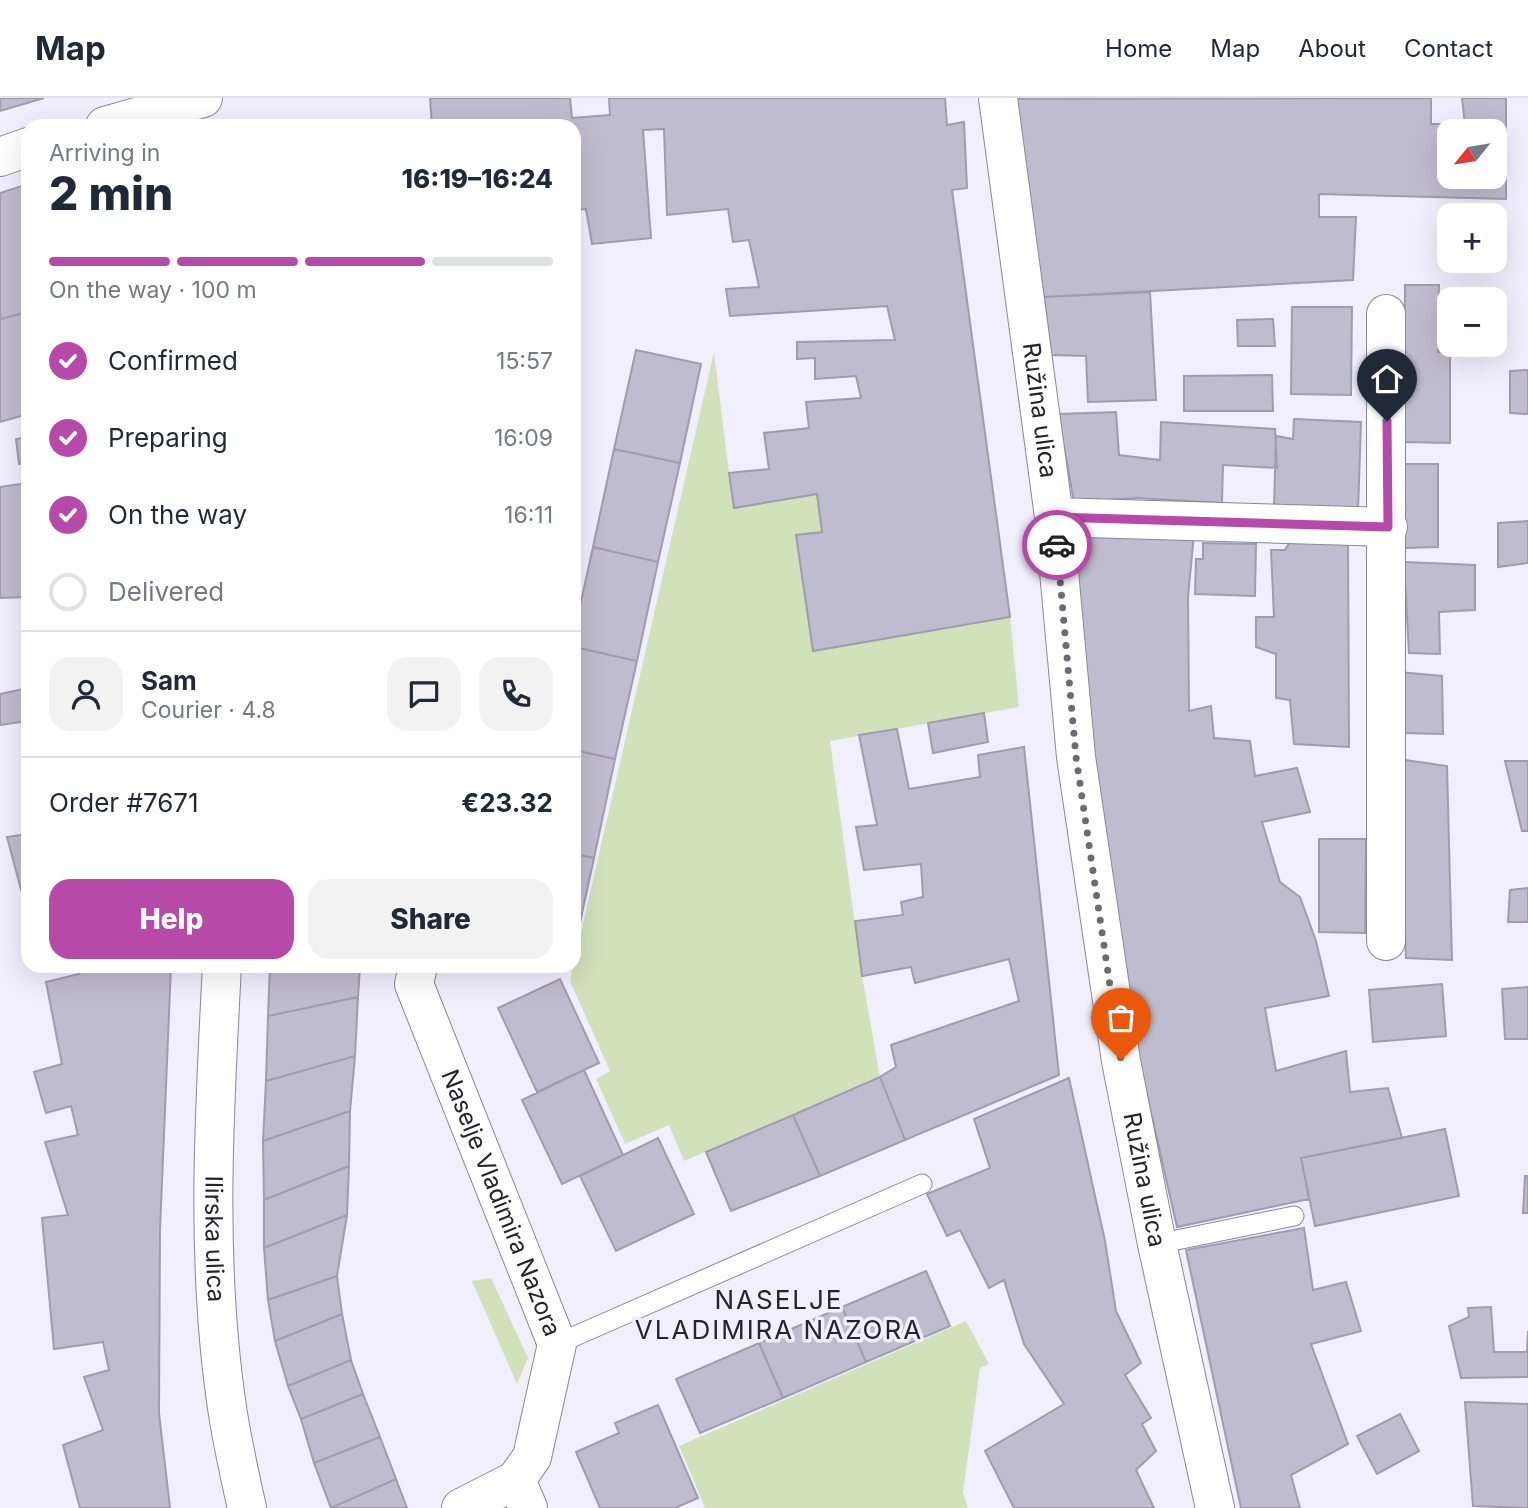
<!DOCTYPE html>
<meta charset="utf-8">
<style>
:root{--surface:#fff;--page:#f2f2f3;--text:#1f2937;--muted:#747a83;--line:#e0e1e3;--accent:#b74aa9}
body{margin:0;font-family:Inter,sans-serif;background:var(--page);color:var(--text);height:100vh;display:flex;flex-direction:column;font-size:26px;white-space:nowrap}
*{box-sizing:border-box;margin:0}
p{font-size:23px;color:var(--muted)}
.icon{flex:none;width:38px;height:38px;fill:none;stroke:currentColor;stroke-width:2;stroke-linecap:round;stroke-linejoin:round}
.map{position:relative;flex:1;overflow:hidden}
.sheet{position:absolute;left:21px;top:21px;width:560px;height:854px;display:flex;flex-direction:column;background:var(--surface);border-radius:21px;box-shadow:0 7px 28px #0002}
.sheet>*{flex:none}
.needle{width:46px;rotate:240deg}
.tools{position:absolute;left:1437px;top:21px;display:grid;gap:14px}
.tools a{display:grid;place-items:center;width:70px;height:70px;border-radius:14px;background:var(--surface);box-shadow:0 7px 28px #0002;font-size:35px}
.pin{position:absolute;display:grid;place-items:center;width:60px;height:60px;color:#fff;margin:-72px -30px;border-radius:50% 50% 50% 0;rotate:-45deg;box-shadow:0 0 7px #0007}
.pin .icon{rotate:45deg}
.courier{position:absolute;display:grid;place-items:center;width:70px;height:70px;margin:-35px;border:5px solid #b74aa9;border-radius:50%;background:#fff;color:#222;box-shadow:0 2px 9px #0007}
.overview em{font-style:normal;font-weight:800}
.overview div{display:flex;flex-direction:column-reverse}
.overview{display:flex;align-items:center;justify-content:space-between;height:119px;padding:0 28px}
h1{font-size:46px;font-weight:800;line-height:52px}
.bar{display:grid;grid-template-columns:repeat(4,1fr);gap:10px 7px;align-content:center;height:84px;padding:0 28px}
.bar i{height:9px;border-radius:5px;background:var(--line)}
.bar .current{background:var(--accent)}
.bar p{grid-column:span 4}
.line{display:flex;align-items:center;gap:18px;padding:0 28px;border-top:2px solid var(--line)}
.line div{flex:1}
.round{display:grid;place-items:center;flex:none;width:74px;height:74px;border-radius:21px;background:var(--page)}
ol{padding:0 28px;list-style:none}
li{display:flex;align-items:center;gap:21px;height:77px}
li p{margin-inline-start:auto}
li .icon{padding:7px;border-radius:50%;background:var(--accent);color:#fff;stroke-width:4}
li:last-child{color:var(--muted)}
li i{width:38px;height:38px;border:4px solid var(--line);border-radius:50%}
.action{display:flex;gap:14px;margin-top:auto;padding:14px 28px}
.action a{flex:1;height:80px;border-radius:21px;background:var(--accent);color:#fff;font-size:28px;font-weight:800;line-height:80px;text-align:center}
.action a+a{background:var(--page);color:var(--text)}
header{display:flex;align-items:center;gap:42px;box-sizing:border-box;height:98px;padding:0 35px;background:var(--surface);border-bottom:2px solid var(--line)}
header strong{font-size:33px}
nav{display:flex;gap:38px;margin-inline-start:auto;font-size:24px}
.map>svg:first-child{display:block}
.green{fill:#d1e1ba}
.building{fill:#c0bccf;stroke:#a09bae;stroke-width:2;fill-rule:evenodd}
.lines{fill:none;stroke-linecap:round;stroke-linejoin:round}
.service-casing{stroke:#8b8799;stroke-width:21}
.minor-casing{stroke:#8b8799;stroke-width:40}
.service{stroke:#fff;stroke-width:19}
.minor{stroke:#fff;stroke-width:38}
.done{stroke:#6c6b75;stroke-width:7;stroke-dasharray:0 12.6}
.route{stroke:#b74aa9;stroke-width:9}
.labels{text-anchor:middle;stroke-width:7;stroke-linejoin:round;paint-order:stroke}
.street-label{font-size:24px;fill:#25242b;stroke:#f1eefe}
.neighbourhood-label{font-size:26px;letter-spacing:2px;fill:#25242b;stroke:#f1eefe}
</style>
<header>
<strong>Map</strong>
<nav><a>Home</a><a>Map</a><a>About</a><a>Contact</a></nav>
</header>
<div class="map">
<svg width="1528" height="1410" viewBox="0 0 1528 1410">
<rect width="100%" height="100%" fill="#f1eefe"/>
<!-- green -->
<path class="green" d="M714,254L729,375L817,396L822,434L796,437L813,552L1010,519L1019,609L830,643L862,878L880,979L684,1063L669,1027L625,1046L596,981L610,973L570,883Z
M491,1180L528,1260L517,1286L472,1183Z
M966,1223L989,1266L980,1270L963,1394L968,1410H702L705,1409L679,1348Z"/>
<!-- building -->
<path class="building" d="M0,0H44L0,13Z
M430,0H570L572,20L610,17L609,0H945L947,27L964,24L967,90L952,92L1010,519L813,553L796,437L822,434L817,396L734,410L729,375L769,371L764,335L809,330L806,304L861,300L856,278L815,281V260L797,261V244L895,242L887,208L730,218L726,191L759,189L749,142L733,144L728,111L667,117L664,31L643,32L651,140L592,146L586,111L574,112V28H432Z
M1431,0V26H1465L1462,0H1506V101L1319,96V119H1356L1353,182L1044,199L1013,1ZM1449,33H1494V79H1449Z
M28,86V214L0,221V95Z
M1405,187H1439L1438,254H1450V345L1404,344Z
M1150,194L1156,302L1088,304L1086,258L1051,257L1044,199Z
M1292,209H1352L1351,297L1291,296Z
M28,214V316L0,324V221Z
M1273,221L1275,248H1238L1237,222Z
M636,252L701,266L680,365L614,351Z
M1528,272V316L1510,315V273Z
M1272,277L1273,313H1184V278Z
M1116,314L1119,357L1160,362L1161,324L1275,331L1277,370L1223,367L1222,405L1136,400L1074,404L1058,316Z
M1294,321L1361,324L1358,413L1274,410L1276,338L1293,341Z
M28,339V365L19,366L16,341Z
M614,351L680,365L658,464L593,449Z
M1404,366H1438V449L1405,450Z
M28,385V499L0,500V389Z
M1528,423V465L1498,469V425Z
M1067,431L1194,436L1188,499L1189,613L1211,608L1214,640L1250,643L1255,678L1297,670L1310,714L1262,724L1280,784L1300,799L1316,843L1329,898L1265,910L1276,973L1346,953L1350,994L1388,990L1402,1040L1301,1060L1309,1101L1177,1129L1140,966L1097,720Z
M1292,440L1348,444L1349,649L1294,646L1290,602L1276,600V556L1256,549V519H1274L1271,452H1285Z
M1203,445L1256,446L1255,498L1195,496L1196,461H1203Z
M593,449L658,464L637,563L574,549V535Z
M1404,464L1475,467V512L1439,514L1440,556L1409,555Z
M574,549L637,563L615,661L574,652Z
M1399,574L1442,578L1443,636L1401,635Z
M28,590V623L0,627V596Z
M984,615L988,644L933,655L928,625Z
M897,631L909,691L980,679L978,657L1024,649L1059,977L905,1042L880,979L896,969L891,947L1019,903L1009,861L915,885L911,869L862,878L855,823L903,817L901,804L923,799L921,766L864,772L856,729L877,727L859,637Z
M574,652L615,661L594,760L574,756Z
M1398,661L1447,668L1452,862L1406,860Z
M1505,663H1528V733H1522Z
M28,736V792L22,795L7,739Z
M1319,741H1366L1365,835L1319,834Z
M574,756L594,760L574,852Z
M1528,790V824H1508L1510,792Z
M78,868H171L160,1132L159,1315L170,1410H80L63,1347L103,1332L84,1279L109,1272L103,1244L54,1251L42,1120L68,1117L45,1044L78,1037L71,1008L46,1015L34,974L62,966L46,884L79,876Z
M270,868H360L358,899L268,918Z
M560,881L599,965L537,994L498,910Z
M1442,886L1446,938L1373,944L1369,892Z
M1528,889V941H1505L1502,891Z
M358,899L355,958L266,983L268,918Z
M355,958L350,1013L263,1043L266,983Z
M584,972L623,1057L562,1086L522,1002Z
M880,979L905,1042L820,1078L793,1017Z
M1069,980L1105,1143L1116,1213L1141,1265L1125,1277L1151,1320L1142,1326L1156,1353L1136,1372L1154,1410H1014L985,1353L1064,1306L1024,1246L1004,1182L989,1190L960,1132L947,1138L927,1096L990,1070L974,1021Z
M350,1013L349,1068L264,1102L263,1043Z
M793,1017L820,1078L731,1113L706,1054Z
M1445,1031L1459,1098L1315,1128L1301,1060Z
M658,1040L694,1116L616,1153L580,1078Z
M349,1068L347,1117L264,1150V1102Z
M1525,1078H1528V1115H1523Z
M347,1117L337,1178L268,1202L264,1150Z
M1304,1130L1313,1192L1346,1184L1361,1233L1311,1246L1348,1346L1291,1377L1300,1410H1241L1186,1152Z
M926,1173L950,1228L866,1264L842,1209Z
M337,1178L342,1216L275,1243L268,1202Z
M842,1209L866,1264L783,1300L759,1245Z
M1491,1209L1494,1254H1527L1528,1233V1279L1461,1280L1449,1228L1469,1219L1468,1210Z
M342,1216L351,1262L288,1288L275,1243Z
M759,1245L783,1300L700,1335L676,1281Z
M351,1262L363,1296L301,1321L288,1288Z
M363,1296L380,1339L314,1365L301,1321Z
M1465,1304L1528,1306V1410L1473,1408Z
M658,1307L698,1400L675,1410H600L576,1354L619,1335L615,1325Z
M1400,1316L1419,1353L1377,1376L1357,1338Z
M380,1339L396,1381L331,1410L314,1365Z
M396,1381L407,1410H331Z"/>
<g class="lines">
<defs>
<path id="service" d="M1157,1146L1294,1118
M557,1246L922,1086"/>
<g id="minor">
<path id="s1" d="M998,0L1054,419L1076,659L1121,963L1157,1146L1215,1410"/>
<path d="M105,28L203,0"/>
<path d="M0,59L28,49"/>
<path d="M1054,419L1388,429"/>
<path d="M1386,843V216"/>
<path id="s2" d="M222,868C214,1016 205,1169 228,1316C233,1347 240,1379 247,1410"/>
<path id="s3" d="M418,868L414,886L557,1246L532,1359L516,1382L528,1410"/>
<path d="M461,1410L516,1382"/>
</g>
</defs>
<!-- service casing -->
<use href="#service" class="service-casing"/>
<!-- minor casing -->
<use href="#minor" class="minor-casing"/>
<!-- service -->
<use href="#service" class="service"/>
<!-- minor -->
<use href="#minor" class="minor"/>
</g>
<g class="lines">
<!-- done -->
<path class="done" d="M1057,447L1076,659L1121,962"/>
<!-- route -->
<path class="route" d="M1057,447L1054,419L1388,429L1387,323"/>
</g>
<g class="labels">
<!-- street labels -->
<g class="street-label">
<text dy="8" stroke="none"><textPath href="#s1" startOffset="315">Ružina ulica</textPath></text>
<text dy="8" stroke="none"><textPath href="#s1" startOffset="1092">Ružina ulica</textPath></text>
<text dy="8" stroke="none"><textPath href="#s3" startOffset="254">Naselje Vladimira Nazora</textPath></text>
<text dy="8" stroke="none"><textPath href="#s2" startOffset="273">Ilirska ulica</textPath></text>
</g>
<!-- neighbourhood labels -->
<g class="neighbourhood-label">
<text x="779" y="1211">NASELJE<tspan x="779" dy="30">VLADIMIRA NAZORA</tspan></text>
</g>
</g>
</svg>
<div class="tools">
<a><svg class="needle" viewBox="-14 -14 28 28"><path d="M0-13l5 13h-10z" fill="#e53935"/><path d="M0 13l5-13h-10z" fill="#747a83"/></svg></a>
<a>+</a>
<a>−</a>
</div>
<div class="pin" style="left:1121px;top:962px;background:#ea580c"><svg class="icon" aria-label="bag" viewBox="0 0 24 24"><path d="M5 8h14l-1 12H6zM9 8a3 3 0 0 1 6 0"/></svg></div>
<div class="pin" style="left:1387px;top:323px;background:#1f2937"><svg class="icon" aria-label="home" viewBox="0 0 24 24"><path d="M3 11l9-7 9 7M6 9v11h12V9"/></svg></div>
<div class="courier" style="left:1057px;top:447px"><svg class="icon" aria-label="car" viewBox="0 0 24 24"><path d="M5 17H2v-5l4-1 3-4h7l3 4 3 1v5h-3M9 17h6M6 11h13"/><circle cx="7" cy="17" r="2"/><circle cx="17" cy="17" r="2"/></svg></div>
<section class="sheet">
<div class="overview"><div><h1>2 min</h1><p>Arriving in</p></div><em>16:19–16:24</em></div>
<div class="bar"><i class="current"></i><i class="current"></i><i class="current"></i><i></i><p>On the way · 100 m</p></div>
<ol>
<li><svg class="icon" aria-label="check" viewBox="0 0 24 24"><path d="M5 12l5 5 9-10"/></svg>Confirmed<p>15:57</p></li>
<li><svg class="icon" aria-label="check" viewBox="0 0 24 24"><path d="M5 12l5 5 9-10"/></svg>Preparing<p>16:09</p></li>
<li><svg class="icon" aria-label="check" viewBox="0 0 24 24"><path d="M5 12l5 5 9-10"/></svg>On the way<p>16:11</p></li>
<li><i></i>Delivered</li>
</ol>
<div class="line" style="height:126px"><a class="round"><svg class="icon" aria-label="person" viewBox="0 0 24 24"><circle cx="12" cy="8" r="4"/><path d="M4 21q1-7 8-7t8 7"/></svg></a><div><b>Sam</b><p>Courier · 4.8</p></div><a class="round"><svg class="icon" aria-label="chat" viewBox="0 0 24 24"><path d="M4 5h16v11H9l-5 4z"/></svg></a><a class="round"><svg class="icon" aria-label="phone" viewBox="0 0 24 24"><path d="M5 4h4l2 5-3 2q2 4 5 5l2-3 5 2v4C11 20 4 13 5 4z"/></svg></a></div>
<div class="line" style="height:91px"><div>Order #7671</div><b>€23.32</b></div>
<div class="action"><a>Help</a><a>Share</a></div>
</section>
</div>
